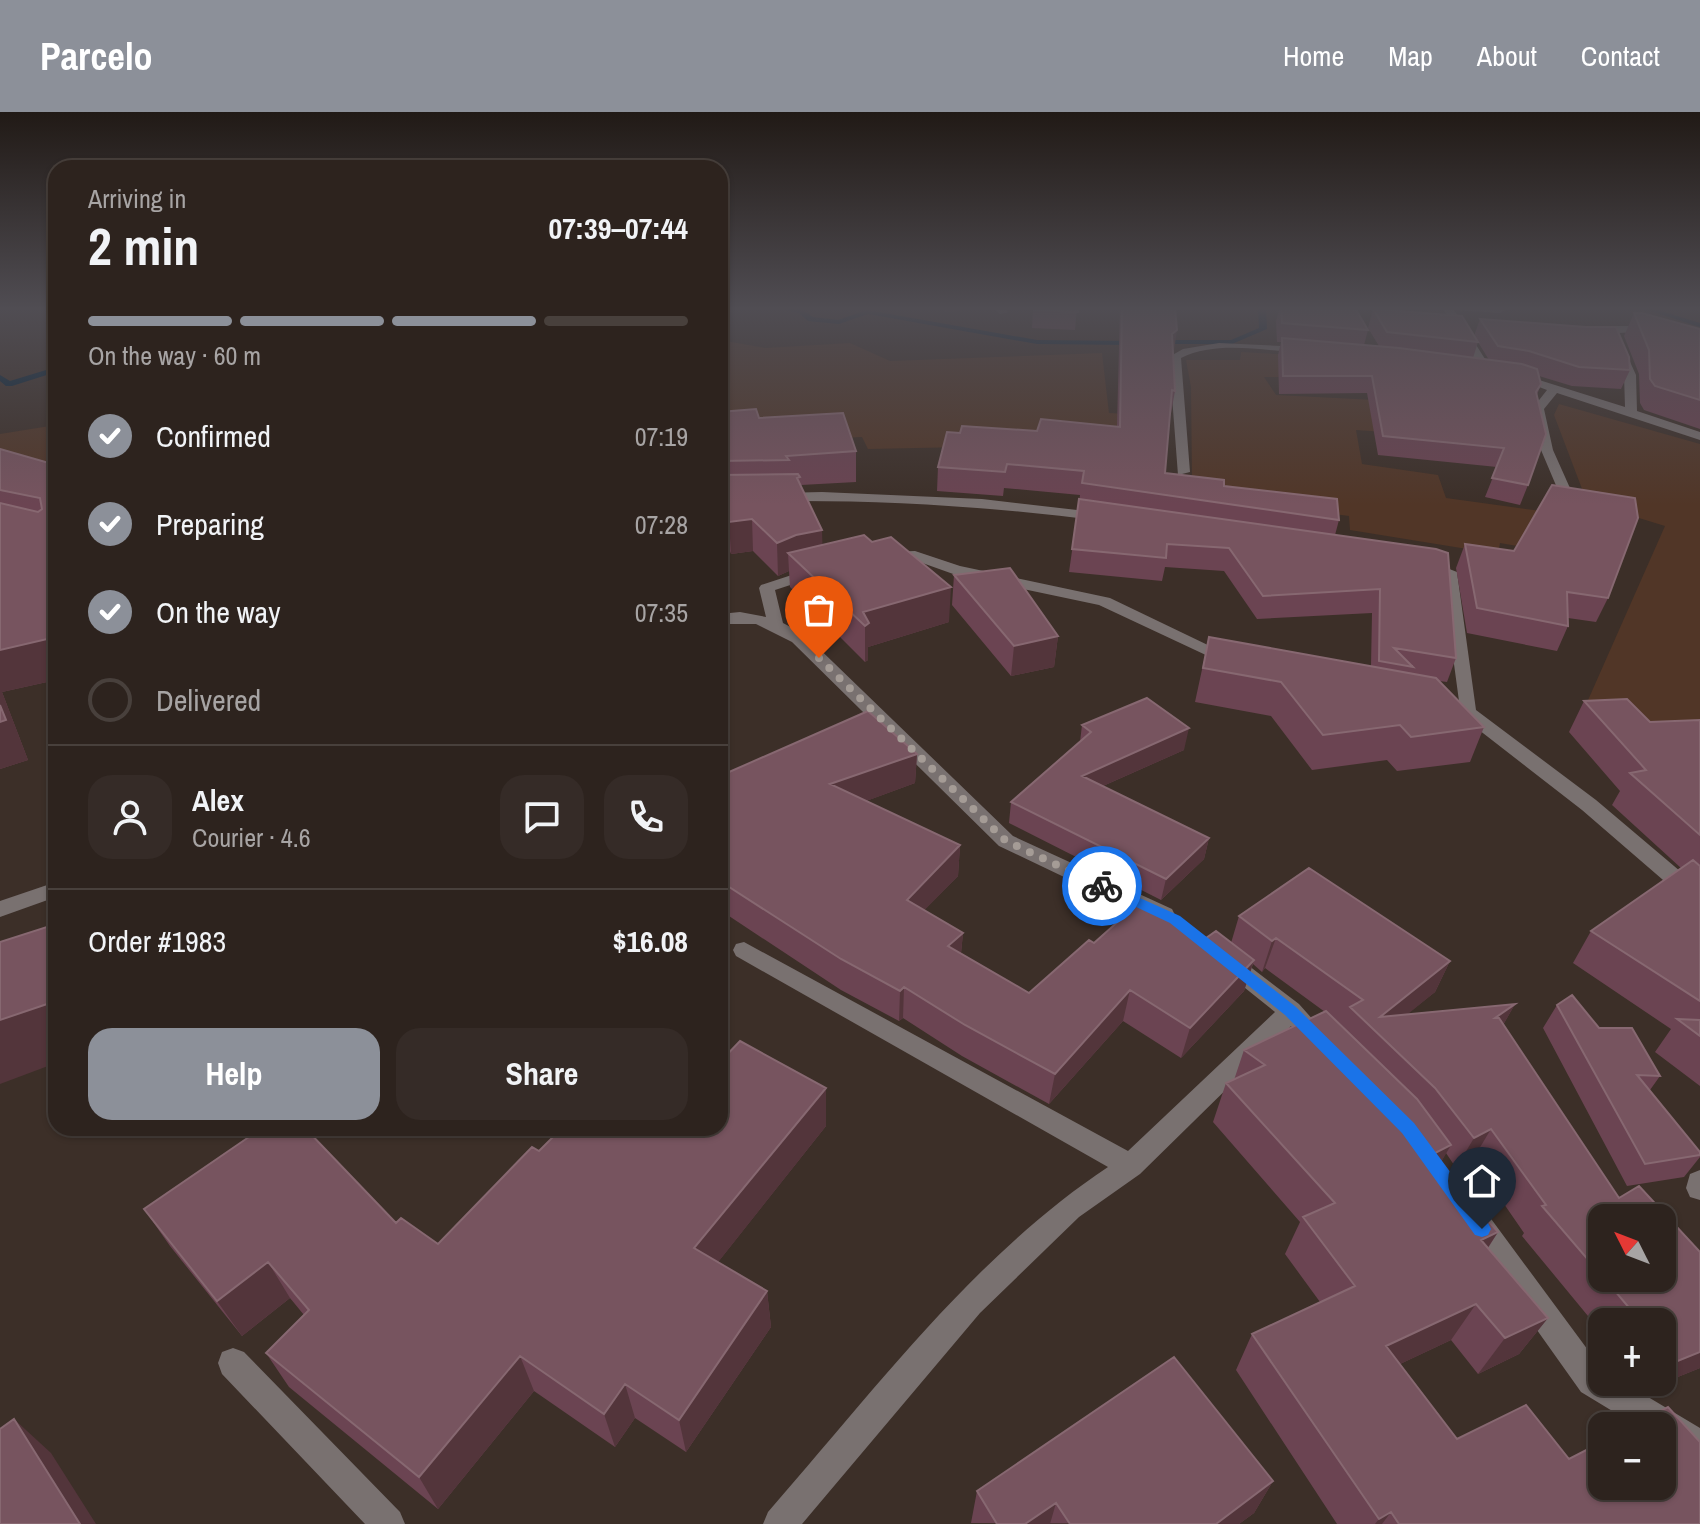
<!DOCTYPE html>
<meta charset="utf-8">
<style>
:root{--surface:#2d231e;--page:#352b27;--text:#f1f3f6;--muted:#a7a4a4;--line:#48403c;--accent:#8c9099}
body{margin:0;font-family:"Archivo Narrow",sans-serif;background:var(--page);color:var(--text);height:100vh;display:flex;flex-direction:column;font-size:30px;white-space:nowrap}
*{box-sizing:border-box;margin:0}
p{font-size:26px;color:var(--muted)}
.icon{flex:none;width:44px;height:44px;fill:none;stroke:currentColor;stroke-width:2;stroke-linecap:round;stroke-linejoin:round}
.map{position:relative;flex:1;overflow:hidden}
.side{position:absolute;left:48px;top:48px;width:680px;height:976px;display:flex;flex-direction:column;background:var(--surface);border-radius:24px;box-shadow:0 2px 6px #0004,0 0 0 2px var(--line)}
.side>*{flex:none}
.needle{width:52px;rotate:312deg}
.tools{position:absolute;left:1588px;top:1092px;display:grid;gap:16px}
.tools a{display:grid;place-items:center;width:88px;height:88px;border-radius:16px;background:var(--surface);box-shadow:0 2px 6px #0004,0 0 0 2px var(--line);font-size:40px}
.pin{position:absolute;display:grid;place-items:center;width:68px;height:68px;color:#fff;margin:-82px -34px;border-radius:50% 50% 50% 0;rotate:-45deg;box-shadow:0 0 8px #0007}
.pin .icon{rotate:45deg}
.courier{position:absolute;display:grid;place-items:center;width:80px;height:80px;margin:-40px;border:6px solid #1a73e8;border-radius:50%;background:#fff;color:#222;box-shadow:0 2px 10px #0007}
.head em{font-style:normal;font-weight:700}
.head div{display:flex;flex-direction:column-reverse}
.head{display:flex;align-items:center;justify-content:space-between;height:136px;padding:0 40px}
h1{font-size:52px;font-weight:700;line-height:60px}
.bar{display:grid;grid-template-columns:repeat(4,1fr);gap:12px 8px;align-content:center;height:96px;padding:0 40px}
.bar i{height:10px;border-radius:6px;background:var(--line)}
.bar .current{background:var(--accent)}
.bar p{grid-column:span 4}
.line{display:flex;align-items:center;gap:20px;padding:0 40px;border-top:2px solid var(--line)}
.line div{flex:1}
.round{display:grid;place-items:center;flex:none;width:84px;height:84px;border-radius:24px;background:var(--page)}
ol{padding:0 40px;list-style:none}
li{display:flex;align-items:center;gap:24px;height:88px}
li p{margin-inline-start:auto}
li .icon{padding:8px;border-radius:50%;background:var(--accent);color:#fff;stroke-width:4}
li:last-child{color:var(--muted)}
li i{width:44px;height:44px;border:4px solid var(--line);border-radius:50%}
.button{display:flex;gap:16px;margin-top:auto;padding:16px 40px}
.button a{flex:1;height:92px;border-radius:24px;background:var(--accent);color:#fff;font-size:32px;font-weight:700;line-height:92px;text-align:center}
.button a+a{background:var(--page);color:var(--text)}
header{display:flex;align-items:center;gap:48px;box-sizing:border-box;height:112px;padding:0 40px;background:var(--accent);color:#fff}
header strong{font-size:38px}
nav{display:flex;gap:44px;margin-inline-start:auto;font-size:28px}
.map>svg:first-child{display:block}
.green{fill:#513627}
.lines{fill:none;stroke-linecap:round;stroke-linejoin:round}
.stream{fill:#002139;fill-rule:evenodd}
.minor{fill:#797170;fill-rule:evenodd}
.wall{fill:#6b4452;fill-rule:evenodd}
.shaded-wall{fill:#53353b}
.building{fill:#77545f;stroke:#876871;stroke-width:2}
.route{fill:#1a73e8}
.done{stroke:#a59c96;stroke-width:8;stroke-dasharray:0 14.4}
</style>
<header>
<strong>Parcelo</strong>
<nav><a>Home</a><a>Map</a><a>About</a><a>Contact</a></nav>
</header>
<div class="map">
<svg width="1700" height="1412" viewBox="0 0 1700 1412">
<rect width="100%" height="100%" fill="#3c2f28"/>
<!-- green -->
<path class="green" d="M720,228L765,236L850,231L890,249L1102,241L1109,301L1165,304L1168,331L1016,323L1014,334L868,337L862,325L801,328L720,321Z
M1241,240L1344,246L1394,267L1264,265L1276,283L1376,288L1414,322L1356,318L1362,352L1438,363L1446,386L1541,399L1620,452L1500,431L1498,442L1350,418L1349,404L1221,387L1192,370L1191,275L1186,248H1240Z
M1559,292L1700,332V613L1581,604L1665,414L1587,390L1554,303Z
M56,313V350L0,349V322Z"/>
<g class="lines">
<!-- stream -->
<path class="stream" d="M734,195L733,197L720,200V196Z
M770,195L801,197L813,205L838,208L867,198L1037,228L1138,229L1142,231L1138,233L1037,232L868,202L839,212L808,209L799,201Z
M1258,195H1266L1267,217L1232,232H1159L1155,230L1159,228H1231L1259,216Z
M1638,195H1648L1700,211V215Z
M56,255V260L12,274H6L0,269V263L10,269Z"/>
<!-- minor -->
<path class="minor" d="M992,195H1003L1009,200L1000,202Z
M1442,195L1504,196L1505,198L1500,201L1454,198L1492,258L1490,260H1482Z
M1641,214L1700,230V236L1641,220L1617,221L1636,263L1637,299L1700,320V328L1557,281L1544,297L1553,338L1578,394L1566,397L1541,338L1532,297L1547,278L1508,263L1514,260L1625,295L1624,263L1607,221L1615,214Z
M1219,231L1304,235L1310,238L1304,241C1265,239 1217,228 1181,246L1190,360L1178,363L1169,245L1183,237Z
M822,380L982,387L1103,401L1110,405L1103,409C995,395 888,388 780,389L773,385L780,381Z
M915,439L960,454L1110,486L1239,548L1231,553L1225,552L1099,493L956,463L914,448L886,450L878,445L886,440Z
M1424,447L1457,460L1476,598L1596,688L1700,776V796L1692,793L1582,698L1461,604L1442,463L1419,455L1416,452Z
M816,455L824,460L821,463L775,478L783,511L804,522L1013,724L1172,797L1175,803L1172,809H1156L999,734L792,530L756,512H720V502L740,500L766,505L759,476L761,473Z
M56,770V785L0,805V789Z
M744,830L1128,1039L1275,900L1220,856L1217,850L1220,844L1228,842L1236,844L1299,892L1331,928L1328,935C1310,941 1302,926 1291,914L1140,1062L1079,1105L980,1201L802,1412H763L768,1400C874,1279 974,1144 1108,1055L736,844L733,838L736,832Z
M1700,1058V1088L1690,1085L1686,1076L1690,1062Z
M1476,1096L1486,1100L1602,1257V1270H1623L1700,1316V1350L1662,1329V1314H1637L1581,1280L1466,1118L1462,1109L1466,1100Z
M233,1236L244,1240L400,1400L405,1412H365L222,1262L218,1251L222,1240Z"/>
</g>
<!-- wall -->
<path class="wall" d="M1033,195H1077L1075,218L1032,216Z
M1120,195H1175L1173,239L1175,279L1171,301H1170L1165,361L1224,374L1339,408L1335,423L1456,546L1447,570L1439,569L1484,615L1470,650L1397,659L1387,648L1312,658L1271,604L1195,590L1209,525L1371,554L1372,501L1257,507L1224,459L1165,455L1162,469L1069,460L1080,383L1004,376L1003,384L937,379L938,355L960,321L1037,319L1117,314Z
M1280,195H1342L1368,218L1364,233L1379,234L1368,216L1373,197L1474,224L1480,207L1630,258L1621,277L1572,274L1539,264L1541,272L1537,283L1528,373L1520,393L1485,385L1497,355L1378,343L1367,281L1279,282L1278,243L1281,230H1277L1276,209ZM1478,230L1489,248L1473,246Z
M1634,201L1700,217V317L1644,298L1640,291L1639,262L1624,224Z
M720,300L759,306L856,339V370L801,373L822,433L949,510L868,535V548L865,550L790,475L789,459L778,464L753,439L731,442L720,411Z
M0,337L56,353V568L2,580L28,648L0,657Z
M1465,432L1608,486L1596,510L1568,506V514L1557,539L1467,521L1456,456Z
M954,463L1058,524L1054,555L1011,564L952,493Z
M1584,589L1650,610L1700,608V974L1655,940L1671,917L1573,851L1591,819L1681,756L1612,693L1620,679L1569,620Z
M868,599L917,642L915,671L866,689L960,733L958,764L924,798L963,821L961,841L1029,881L1089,828L1094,831L1141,789L1206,826L1216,819L1231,831L1239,804L1309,756L1450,849L1435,880L1407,902L1515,892L1503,913L1619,1086L1639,1074L1700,1140V1256L1648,1277L1642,1270H1662V1210H1602V1221L1522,1124L1524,1121L1473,1047L1456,1056L1446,1041L1439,1053L1498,1120L1488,1136L1548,1206L1519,1242L1478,1262L1451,1228L1400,1252L1457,1327L1526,1293L1569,1347L1602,1330V1374H1662V1314H1632L1668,1295L1700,1330V1412H1337L1236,1258L1252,1222L1320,1190L1285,1142L1300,1110L1213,1010L1226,971L1234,968L1244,938L1325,900L1265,856L1262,860L1253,852L1244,879L1181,946L1123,909L1049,992L962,944L903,906L899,909L841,878L729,804L725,807L720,804V664ZM1602,1106H1662V1166H1602Z
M1082,613L1184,638L1103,674L1209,726L1204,747L1161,788L1009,711L1011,690L1080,630Z
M1557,893L1599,916L1660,964L1650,978L1700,1040V1045L1684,1065L1627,1074L1543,916Z
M826,1014L718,1150L767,1179L771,1215L686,1340L635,1306L615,1335L534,1279L438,1397L289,1275L266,1241L304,1203L290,1186L242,1224L170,1134L144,1097L396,1111L438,1132L539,1039Z
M1273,1369L1254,1401L1239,1412L971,1411L977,1379Z"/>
<!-- shaded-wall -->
<path class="shaded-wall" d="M945,195H991L990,197L944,200Z
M1177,218L1174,239L1168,243L1172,222Z
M752,407L753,439L731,442L729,410Z
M822,418L823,450L788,441L789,459L778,464L777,431L796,423Z
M951,475L949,510L868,535V548L865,550V514L863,500Z
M1058,524L1054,555L1011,564L1014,534Z
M56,525V568L2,580L28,648L0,657V538Z
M1189,616L1184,638L1078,685L1082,664Z
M917,642L915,671L831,702L830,672Z
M1209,726L1204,747L1161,788L1166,767Z
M960,733L958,764L905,818L907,788Z
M726,773L729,804L725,807L722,777Z
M963,821L960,851L948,834Z
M1276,826L1265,856L1262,860L1272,829Z
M1254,848L1244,879L1181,946L1190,916Z
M1450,849L1435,880L1381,924L1380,905Z
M904,875L903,906L899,909L900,879Z
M1130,878L1123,909L1049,992L1055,962Z
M56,889V951L0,972V908Z
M1515,892L1498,922L1495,906Z
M826,976V1014L700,1173L694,1136Z
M1491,1017L1473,1047L1456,1056L1474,1026Z
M1451,1033L1429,1071L1431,1043Z
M1498,1120L1473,1158L1481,1128Z
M268,1150L290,1186L242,1224L217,1189Z
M767,1179L771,1215L686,1340L679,1308Z
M1476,1192L1451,1228L1364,1269L1386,1234Z
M1548,1206L1519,1242L1478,1262L1505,1226Z
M1700,1240V1256L1648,1277L1656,1270H1662V1264L1675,1250Z
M520,1244L534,1279L438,1397L419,1365Z
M625,1272L635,1306L615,1335L604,1302Z
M14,1307L51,1341L96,1412H80Z
M1273,1369L1254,1401L1239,1412H1216Z
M1056,1391L1050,1412H1025Z
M1391,1400L1382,1412H1375L1379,1407Z"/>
<!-- building -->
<path class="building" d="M1034,195H1077L1078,200L1034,198Z
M1122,195H1175L1177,218L1172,222L1175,279L1172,278L1165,361L1224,368V374L1337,387L1339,408L1082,371L1084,359L1007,352L1005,360L938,355L947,320L960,321L962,314L1037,319L1041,307L1120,315Z
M1281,195L1355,196L1368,218L1282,211Z
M1373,197L1462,204L1478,230L1387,220Z
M1634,201H1642L1700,217V288L1655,274L1650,267L1649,238Z
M1480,207L1586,215H1616L1629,245L1630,258L1579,255L1529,239L1498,234Z
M1282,226L1399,236L1522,252L1537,257L1541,272L1536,280L1546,322L1528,373L1492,366L1504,336L1383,324L1372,264H1283Z
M756,297L759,306L843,301L856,339L786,344L789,348L720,349V300Z
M0,337L56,353V525L0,538V391L38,400L42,397L40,386L0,378Z
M798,362L800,365L797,366L822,418L796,423L777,431L752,407L729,410L720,387V363Z
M1552,373L1635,386L1638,406L1608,486L1567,480L1568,514L1477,496L1465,432L1514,439Z
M1079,387L1436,437L1448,441L1456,546L1394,536L1413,555L1379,549L1380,477L1263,484L1229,436L1167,432L1166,446L1072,437Z
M864,423L872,430L891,425L951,475L863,500L869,511L865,514L788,441Z
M1010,456L1058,524L1014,534L954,463Z
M1209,525L1436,566L1484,615L1411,625L1400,613L1323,623L1281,570L1203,556Z
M1147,586L1189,616L1082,664L1209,726L1166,767L1011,690L1091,620L1082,613Z
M1627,587L1650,610L1700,608V723L1630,661L1646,658L1584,589Z
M0,593L6,608L0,610Z
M868,599L917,642L830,672L960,733L907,788L963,821L948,834L1029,881L1089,828L1094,831L1141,789L1206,826L1216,819L1254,848L1190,916L1130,878L1055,962L965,913L904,875L900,879L841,847L726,773L722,777L720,776V664Z
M1693,748L1700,754V889L1591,819Z
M1309,756L1450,849L1380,905L1515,892L1495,906H1499L1619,1086L1639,1074L1700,1140V1240L1675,1250L1662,1234V1210H1641L1604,1166H1662V1106H1602V1164L1542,1094L1546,1093L1491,1017L1474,1026L1435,976L1350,895L1363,888L1276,826L1272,829L1239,804Z
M56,812V889L0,908V830Z
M1572,883L1599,916H1632L1660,964L1637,963L1700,1040V1043L1645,1052L1557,893Z
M1326,899L1417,987L1451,1033L1431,1043L1498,1120L1481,1128L1548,1206L1505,1226L1476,1192L1386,1234L1457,1327L1526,1293L1569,1347L1602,1330V1374H1662V1314H1632L1668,1295L1700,1330V1412H1399L1391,1400L1379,1407L1252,1222L1355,1174L1303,1105L1335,1091L1226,971L1265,953L1244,938Z
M1677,907L1700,908V924Z
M740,929L826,976L694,1136L767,1179L679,1308L625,1272L604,1302L520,1244L419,1365L266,1241L309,1198L268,1150L217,1189L144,1097L262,1016H305L396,1111L401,1106L438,1132L532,1035L539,1039L562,1016H720V950Z
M1174,1245L1273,1369L1216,1412H1070L1056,1391L1025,1412H997L977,1379Z
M14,1307L80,1412H0V1317Z"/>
<!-- sky -->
<linearGradient id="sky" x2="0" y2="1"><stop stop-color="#211a16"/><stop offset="0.5" stop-color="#504d53"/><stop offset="1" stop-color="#504d53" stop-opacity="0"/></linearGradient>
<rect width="1700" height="393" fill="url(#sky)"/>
<!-- route -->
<path class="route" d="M1102,769L1180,804L1296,895L1414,1011L1488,1111L1491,1117L1488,1123L1482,1125L1475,1123L1402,1021L1285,903L1170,811L1098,777L1096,774Z"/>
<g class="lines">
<!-- done -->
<path class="done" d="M819,546L1006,729L1102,774"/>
</g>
</svg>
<div class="tools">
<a><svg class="needle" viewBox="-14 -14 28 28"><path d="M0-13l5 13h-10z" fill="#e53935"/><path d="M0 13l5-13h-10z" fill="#a7a4a4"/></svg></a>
<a>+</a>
<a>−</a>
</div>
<div class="pin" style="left:819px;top:546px;background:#ea580c"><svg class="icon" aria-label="bag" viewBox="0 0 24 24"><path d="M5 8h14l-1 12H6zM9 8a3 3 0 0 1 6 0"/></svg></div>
<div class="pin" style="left:1482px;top:1117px;background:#1f2937"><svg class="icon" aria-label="home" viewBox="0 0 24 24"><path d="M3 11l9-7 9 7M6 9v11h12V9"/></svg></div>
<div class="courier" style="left:1102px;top:774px"><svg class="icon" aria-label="bike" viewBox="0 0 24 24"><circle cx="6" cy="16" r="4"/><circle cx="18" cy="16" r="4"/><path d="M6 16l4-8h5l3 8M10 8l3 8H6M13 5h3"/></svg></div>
<section class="side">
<div class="head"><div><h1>2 min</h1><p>Arriving in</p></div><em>07:39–07:44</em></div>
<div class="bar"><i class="current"></i><i class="current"></i><i class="current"></i><i></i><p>On the way · 60 m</p></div>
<ol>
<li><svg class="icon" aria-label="check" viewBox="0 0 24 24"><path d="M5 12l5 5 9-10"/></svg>Confirmed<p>07:19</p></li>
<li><svg class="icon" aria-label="check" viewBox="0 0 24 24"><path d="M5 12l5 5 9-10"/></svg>Preparing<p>07:28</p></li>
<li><svg class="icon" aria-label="check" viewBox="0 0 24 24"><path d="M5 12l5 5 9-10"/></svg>On the way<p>07:35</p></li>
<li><i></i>Delivered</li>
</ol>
<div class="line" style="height:144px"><a class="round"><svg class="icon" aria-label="person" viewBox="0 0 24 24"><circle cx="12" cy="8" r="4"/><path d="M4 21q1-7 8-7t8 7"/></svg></a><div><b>Alex</b><p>Courier · 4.6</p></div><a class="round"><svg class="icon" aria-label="chat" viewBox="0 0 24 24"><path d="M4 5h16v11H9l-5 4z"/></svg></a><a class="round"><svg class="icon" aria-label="phone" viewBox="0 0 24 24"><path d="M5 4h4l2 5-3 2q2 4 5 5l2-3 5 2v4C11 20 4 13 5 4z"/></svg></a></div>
<div class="line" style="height:104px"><div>Order #1983</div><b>$16.08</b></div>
<div class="button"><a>Help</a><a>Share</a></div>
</section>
</div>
